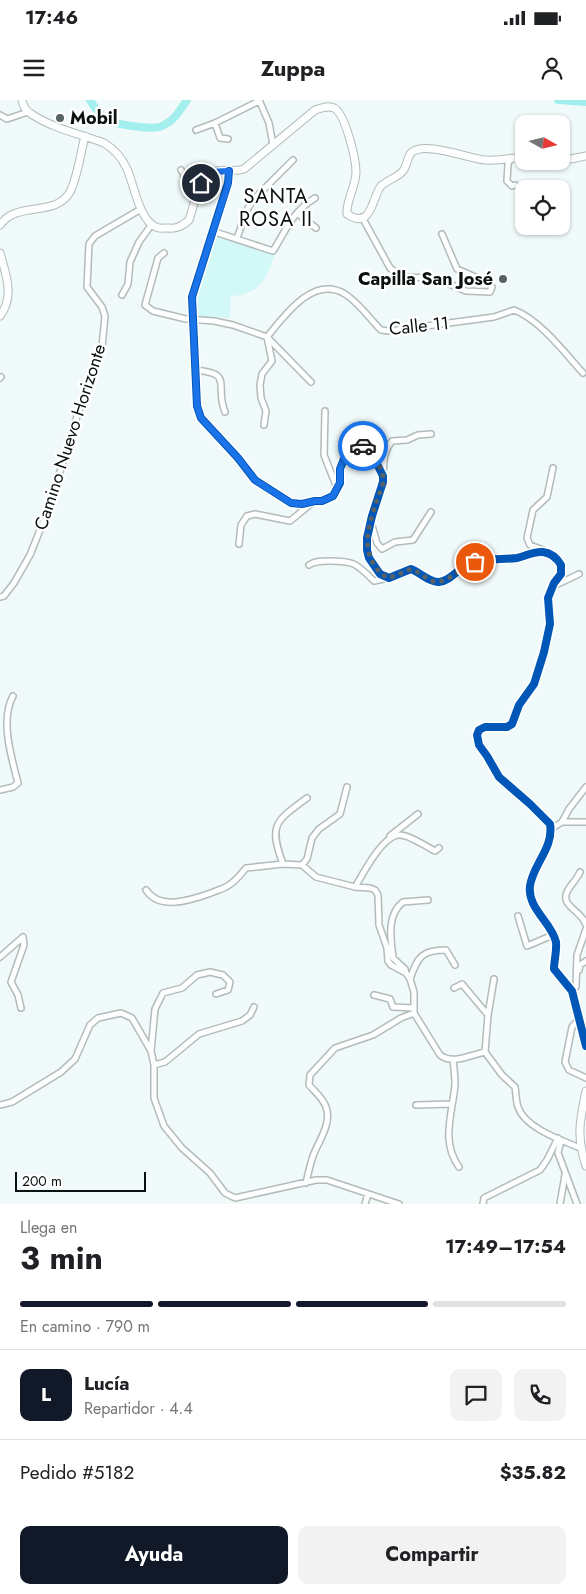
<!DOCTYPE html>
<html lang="es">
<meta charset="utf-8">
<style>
:root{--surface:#fff;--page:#f2f2f2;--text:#202124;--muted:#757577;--line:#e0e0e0;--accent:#111827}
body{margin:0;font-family:Jost,sans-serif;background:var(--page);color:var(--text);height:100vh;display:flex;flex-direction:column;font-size:19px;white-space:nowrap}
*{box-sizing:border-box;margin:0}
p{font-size:16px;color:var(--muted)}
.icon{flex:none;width:28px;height:28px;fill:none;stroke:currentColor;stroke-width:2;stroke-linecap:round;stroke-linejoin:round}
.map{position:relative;height:1104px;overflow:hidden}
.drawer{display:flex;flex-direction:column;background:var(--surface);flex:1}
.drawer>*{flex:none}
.needle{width:32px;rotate:98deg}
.tools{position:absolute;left:515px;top:15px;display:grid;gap:10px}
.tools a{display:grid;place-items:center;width:55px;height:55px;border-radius:10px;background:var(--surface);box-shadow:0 1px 4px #0004;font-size:25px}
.scale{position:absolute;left:15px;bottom:12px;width:131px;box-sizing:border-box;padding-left:5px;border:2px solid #0a1111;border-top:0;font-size:14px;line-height:18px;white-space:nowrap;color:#0a1111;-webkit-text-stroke:4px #fff;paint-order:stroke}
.pin{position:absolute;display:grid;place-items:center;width:42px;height:42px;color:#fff;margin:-21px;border:2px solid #fff;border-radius:50%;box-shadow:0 1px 5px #0007}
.courier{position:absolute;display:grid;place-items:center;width:50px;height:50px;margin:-25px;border:4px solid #1a73e8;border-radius:50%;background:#fff;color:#222;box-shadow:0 1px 6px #0007}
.head em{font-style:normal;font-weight:700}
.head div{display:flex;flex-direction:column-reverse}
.head{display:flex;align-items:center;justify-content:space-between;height:85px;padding:0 20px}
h1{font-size:32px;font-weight:700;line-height:38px}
.bar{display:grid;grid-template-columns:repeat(4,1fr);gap:8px 5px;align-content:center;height:60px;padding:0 20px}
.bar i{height:6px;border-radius:4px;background:var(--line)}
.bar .current{background:var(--accent)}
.bar p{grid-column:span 4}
.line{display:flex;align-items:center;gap:12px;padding:0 20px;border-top:1px solid var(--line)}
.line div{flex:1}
.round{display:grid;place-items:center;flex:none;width:52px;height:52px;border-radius:10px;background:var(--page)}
.cta{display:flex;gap:10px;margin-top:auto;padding:10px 20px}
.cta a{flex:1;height:58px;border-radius:10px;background:var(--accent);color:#fff;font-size:20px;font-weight:700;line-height:58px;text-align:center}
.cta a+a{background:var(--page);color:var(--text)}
.status{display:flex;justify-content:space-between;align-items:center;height:35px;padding:0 25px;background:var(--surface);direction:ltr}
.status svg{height:14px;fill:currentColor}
header{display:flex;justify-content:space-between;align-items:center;height:65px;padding:0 20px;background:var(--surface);font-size:22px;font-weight:700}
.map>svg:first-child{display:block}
.green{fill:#d2f8f7}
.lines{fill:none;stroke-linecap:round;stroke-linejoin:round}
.river{stroke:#a2efed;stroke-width:8}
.street-casing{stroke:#b3bbbb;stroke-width:8}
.secondary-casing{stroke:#b3bbbb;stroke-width:9}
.street{stroke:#fdfefe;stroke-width:5}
.secondary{stroke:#fdfefe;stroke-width:7}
.cycleway-casing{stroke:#fff;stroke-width:11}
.cycleway{stroke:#0057b8;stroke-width:8}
.done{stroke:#5a6363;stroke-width:5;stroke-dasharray:0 9}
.route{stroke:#1a73e8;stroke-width:6}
.poi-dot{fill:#5a6363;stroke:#fff;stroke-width:2}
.labels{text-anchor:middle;stroke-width:5;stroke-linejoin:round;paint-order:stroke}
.poi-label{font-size:18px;font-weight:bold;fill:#0a1111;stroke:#fff;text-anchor:start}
.street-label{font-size:18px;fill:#0a1111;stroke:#fff}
.quarter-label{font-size:20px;letter-spacing:1px;fill:#0a1111;stroke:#fff}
</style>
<div class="status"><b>17:46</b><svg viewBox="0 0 49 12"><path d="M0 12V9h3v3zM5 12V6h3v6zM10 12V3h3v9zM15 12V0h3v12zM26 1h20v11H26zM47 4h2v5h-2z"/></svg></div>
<header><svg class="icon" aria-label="menu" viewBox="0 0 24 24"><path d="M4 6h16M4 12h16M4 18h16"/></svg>Zuppa<svg class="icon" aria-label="person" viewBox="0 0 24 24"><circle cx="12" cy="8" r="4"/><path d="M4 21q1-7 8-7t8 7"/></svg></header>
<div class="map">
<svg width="586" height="1104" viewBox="0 0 586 1104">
<rect width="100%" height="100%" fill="#f0fafa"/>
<!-- green -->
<path class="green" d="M218,134L275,154C266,180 261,194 231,196L230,218L196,217V193L215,135Z"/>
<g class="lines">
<!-- river -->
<path class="river" d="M90,0C102,22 117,25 141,27C148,28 158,29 164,25C175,20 180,10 187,0
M558,0L586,2"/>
<defs>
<path id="street" d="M259,0L269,23L273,45
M0,15L7,19L28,12
M215,23L220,38L228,39
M196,30L215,23L259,1
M511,58L508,64L507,81L512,86L515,85
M181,70L197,96
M297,113L316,128
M362,117L390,168L402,177L435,178L466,191L490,192L492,187L489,183L457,169L442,134
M212,131L273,151C286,130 293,111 315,98
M237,138L248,108L254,99L293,60
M164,153L158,158L145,205L153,211L186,219L214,221L233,225L267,237L311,282
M122,195L128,184L130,162L139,142L152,124
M194,270C235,273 214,285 225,312
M0,278L1,277
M325,311L324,355L337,388
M264,325L266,311L261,298L260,285L262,274L272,261L267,237C285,215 313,175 345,194C359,203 369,218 381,230L389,231L494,217L514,210C539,219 565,253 583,273
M383,376C384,362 383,352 392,341L407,340L418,335L431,334
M371,422L377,443L382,449L395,442L413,440L431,412
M239,444L241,425L247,416L255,414L290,421L312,403
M543,450L530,445L527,438L533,410L547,397L553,368
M309,465C315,461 322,461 329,461C354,461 356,463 374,481L388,478
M554,483L558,484L579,474
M0,497L4,496L14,483L30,455L50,405L74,325L102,247L105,216L102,207L87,187L89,144L95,136L141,109
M0,690L13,687L18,683C11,656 0,620 13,596
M562,722H586
M551,729L562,722L569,709L586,687
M390,736L418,714
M283,764C268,724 276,721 307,698
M302,765L307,759L312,738L319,729L340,714L347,687
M580,772C576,781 570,785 567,792C561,804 577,810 582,818C584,820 585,822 586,825
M355,787C363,774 382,736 399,735C408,734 427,747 435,751L439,748
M146,790C160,811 191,800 211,793C217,790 224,789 229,785C236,781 241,774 246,768L283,764L302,765L316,777L355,787L370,788L375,790L378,795L379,825L387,848L388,861L391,865L406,873L410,879L414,892V913L440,955C453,965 470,955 485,952L502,975L515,987C516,993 516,1001 518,1007C525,1028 561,1040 580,1048
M518,816L527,846L553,835
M0,857L23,837L24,845L11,882L18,895L21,908
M579,870L580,865L586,861
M406,873L405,869L393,858C391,840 386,815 403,802L428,800
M410,879C418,857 421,850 446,850L455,865
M454,888L462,884L488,915
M572,891L576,887L577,855L586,829
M374,895L390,899L393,907L414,908
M579,919L572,927L565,962L569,970L586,978
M151,951L155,909L163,893L182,888L197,875L210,872L223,875L230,882L228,890L216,894
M485,952L488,915L494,879
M453,960C454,968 455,976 455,984C453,1012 440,1041 459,1067
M154,965L165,962L199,934L242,921L250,915L254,907
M0,1005L12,1002L61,972L75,959L90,925L98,918L121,913L132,918L151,951L154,965V998L164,1026L182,1048L210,1073L225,1093L235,1098L316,1080H327L399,1104
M416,1005L452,1004
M561,1040L558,1053L577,1104
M306,1083C308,1074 310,1065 313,1056C319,1040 332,1024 326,1007C323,998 315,992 309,985L310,975L335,948L373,935L401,918L414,913
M365,1104L368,1094
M483,1104L484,1098L540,1070L547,1060L558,1038
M560,1104L565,1075"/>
<path id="secondary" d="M22,0C23,5 25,10 30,13C51,28 80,34 104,43C114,49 122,58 127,69C134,84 139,120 156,127C159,129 165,128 168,128C177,129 182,126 189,120C194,106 199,74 216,71C225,69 234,72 244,69L315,10C321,8 328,5 334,8C345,13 356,59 356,72C356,86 346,100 347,114C372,131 372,97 381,86C387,80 397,78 403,71C407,66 407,58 411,53C424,40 469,59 486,60C498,61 511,58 524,57
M561,59H571L586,56
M229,71L228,83L192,197L197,306L201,318L238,358L255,380L291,403L302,404L315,401H322L333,396L340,383V369L344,359L355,346L360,345L365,347L377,364L383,376V382L372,416L367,438V450L369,458L380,474L389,478L411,469C419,472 431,483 439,482C450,481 458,469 468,464C483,457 501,460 517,458C526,456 533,451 543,452C551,453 557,458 561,465V474L554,483L548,498L550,524L544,552L534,584L519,605L512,624L507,627H485L479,630L477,635L479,645L487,656L499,677L530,704L550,724C554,748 533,764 530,786C527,808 552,823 556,842C557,851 554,861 554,869L572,891L586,946
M0,125C18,100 55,118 70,92C77,79 81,51 85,36
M0,153C6,175 15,196 0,216
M586,991C580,1020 576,1036 586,1066"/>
</defs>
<!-- street casing -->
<use href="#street" class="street-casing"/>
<!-- secondary casing -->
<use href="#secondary" class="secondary-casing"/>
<!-- street -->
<use href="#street" class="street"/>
<!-- secondary -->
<use href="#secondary" class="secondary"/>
<defs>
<path id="cycleway" d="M229,71L228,83L192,197L197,306L201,318L238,358L255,380L291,403L302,404L315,401H322L333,396L340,383V369L344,359L355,346L360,345L365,347L377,364L383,376V382L372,416L367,438V450L369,458L380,474L389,478L411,469C419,472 431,483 439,482C450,481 458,469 468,464C483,457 501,460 517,458C526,456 533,451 543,452C551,453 557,458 561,465V474L554,483L548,498L550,524L544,552L534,584L519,605L512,624L507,627H485L479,630L477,635L479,645L487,656L499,677L530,704L550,724C554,748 533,764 530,786C527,808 552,823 556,842C557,851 554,861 554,869L572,891L586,946"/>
</defs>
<!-- cycleway casing -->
<use href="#cycleway" class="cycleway-casing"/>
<!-- cycleway -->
<use href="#cycleway" class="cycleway"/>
</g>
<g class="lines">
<!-- done -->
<path class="done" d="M363,346C372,353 385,370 383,382C383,387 380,392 378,397C371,419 360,445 375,466C379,472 382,475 389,478L411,469C419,472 425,478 432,481C446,486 462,466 475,462"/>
<!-- route -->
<path class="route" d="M201,83C208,71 216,71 229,71L228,84L192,197L197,306L201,318L238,358L255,380L291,403L302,404L315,401H322L333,396L340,382V369L344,359L355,346H363"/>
</g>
<!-- markers -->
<g class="poi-dot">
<circle cx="60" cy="18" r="5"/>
<circle cx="503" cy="179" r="5"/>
</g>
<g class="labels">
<!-- poi labels -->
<g class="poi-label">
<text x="70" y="24">Mobil</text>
<text x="493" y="185" text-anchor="end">Capilla San José</text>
</g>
<!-- street labels -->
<g class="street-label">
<text transform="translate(419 226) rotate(-6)" y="6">Calle 11</text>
<text transform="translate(70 337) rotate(-72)" y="6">Camino Nuevo Horizonte</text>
</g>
<!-- quarter labels -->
<g class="quarter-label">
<text x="276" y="103">SANTA<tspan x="276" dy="23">ROSA II</tspan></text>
</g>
</g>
</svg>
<div class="tools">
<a><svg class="needle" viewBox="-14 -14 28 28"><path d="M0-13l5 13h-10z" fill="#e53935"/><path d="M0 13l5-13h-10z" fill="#757577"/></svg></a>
<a><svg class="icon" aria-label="locate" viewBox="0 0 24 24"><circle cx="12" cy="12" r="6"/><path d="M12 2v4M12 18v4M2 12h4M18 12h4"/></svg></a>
</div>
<div class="scale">200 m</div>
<div class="pin" style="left:475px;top:462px;background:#ea580c"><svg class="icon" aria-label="bag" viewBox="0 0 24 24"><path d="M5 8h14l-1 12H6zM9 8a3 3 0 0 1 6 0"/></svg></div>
<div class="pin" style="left:201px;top:83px;background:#1f2937"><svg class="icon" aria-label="home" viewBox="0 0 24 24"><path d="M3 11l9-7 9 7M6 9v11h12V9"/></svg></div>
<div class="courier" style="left:363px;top:346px"><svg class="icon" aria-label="car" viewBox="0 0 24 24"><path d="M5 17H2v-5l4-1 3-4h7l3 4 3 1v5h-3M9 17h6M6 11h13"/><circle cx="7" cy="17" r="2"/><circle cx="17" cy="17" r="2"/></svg></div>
</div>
<section class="drawer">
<div class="head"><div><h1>3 min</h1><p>Llega en</p></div><em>17:49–17:54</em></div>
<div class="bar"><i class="current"></i><i class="current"></i><i class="current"></i><i></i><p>En camino · 790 m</p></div>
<div class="line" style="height:90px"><b class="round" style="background:var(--accent);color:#fff">L</b><div><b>Lucía</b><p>Repartidor · 4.4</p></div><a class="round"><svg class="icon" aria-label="chat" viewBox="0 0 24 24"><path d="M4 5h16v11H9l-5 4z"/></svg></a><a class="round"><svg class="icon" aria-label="phone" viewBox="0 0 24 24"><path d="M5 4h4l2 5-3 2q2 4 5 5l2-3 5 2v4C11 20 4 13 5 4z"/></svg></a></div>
<div class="line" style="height:65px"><div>Pedido #5182</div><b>$35.82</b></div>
<div class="cta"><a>Ayuda</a><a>Compartir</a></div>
</section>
